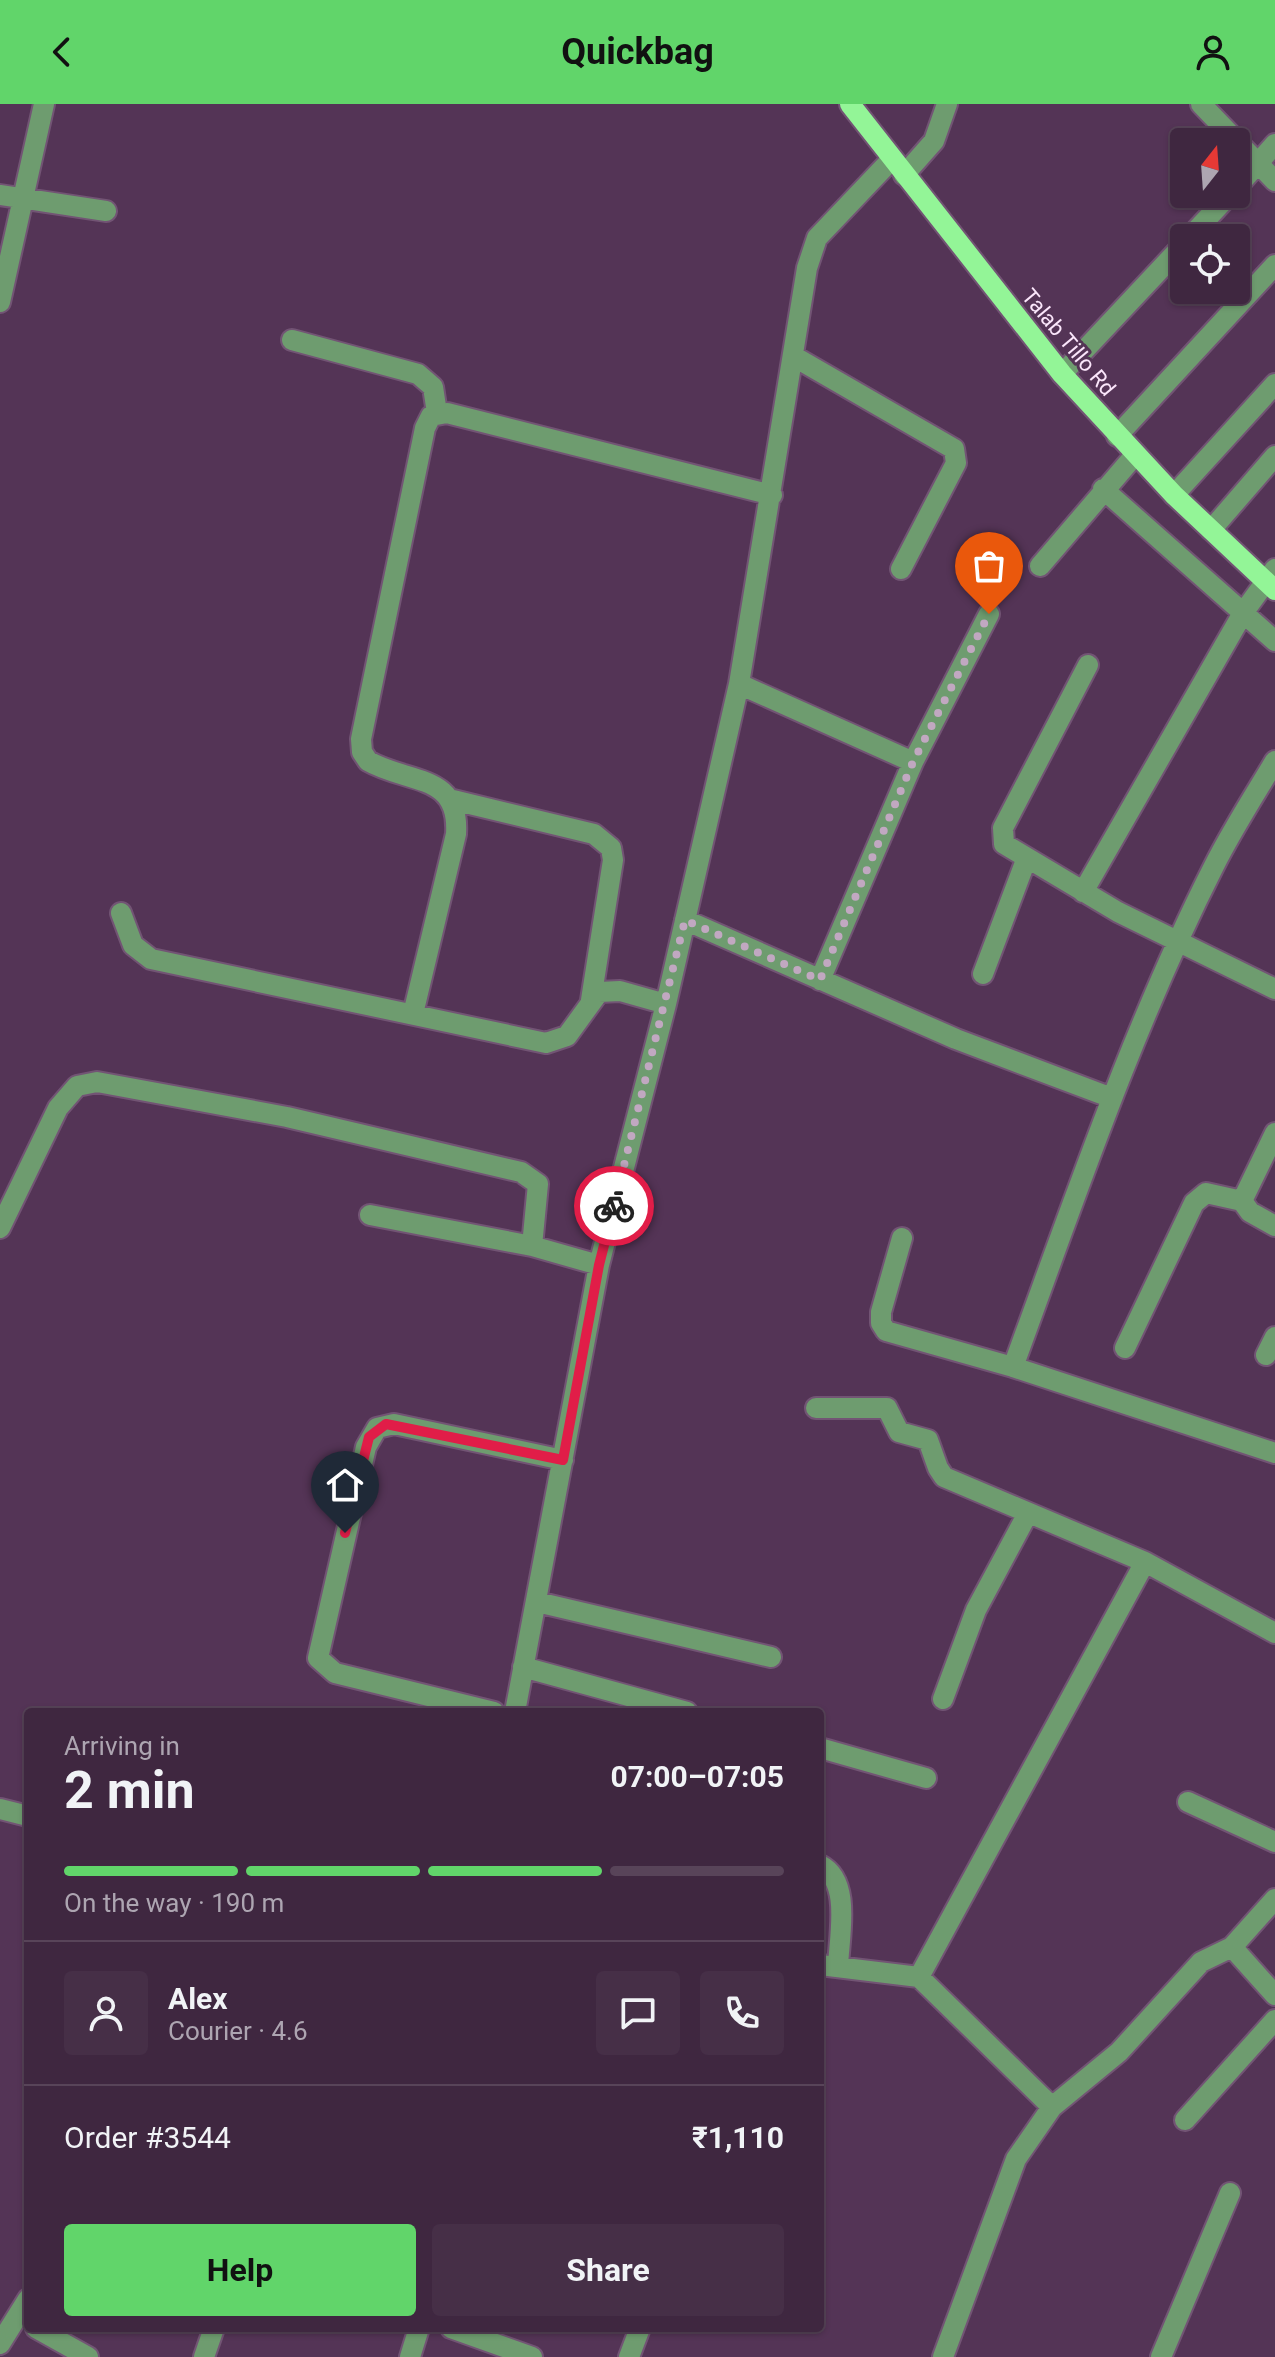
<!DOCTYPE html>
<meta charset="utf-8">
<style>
:root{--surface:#3f2740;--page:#462f47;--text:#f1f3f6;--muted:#ada5b1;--line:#584459;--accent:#61d56a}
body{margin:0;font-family:Roboto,sans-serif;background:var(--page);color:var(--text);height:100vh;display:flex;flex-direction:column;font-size:30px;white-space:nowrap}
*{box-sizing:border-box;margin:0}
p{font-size:26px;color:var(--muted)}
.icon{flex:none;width:44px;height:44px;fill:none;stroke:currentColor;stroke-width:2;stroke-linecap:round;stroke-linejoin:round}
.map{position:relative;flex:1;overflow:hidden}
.panel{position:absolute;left:24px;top:1604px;width:800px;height:624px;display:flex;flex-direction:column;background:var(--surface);border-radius:8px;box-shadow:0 2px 6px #0004,0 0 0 2px var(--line)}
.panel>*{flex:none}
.needle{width:52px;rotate:17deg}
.controls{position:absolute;left:1170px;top:24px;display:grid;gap:16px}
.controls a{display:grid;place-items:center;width:80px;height:80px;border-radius:8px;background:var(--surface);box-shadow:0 2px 6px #0004,0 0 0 2px var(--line);font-size:40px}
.pin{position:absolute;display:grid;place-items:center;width:68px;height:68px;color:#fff;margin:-82px -34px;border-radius:50% 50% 50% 0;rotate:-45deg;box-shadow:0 0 8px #0007}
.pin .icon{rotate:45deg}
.courier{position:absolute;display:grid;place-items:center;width:80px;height:80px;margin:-40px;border:6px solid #e11d48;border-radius:50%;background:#fff;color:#222;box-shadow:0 2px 10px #0007}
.overview em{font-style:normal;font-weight:700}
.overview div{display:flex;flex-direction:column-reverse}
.overview{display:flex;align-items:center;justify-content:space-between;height:136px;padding:0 40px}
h1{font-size:52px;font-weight:700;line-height:60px}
.bar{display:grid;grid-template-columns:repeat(4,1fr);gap:12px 8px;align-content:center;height:96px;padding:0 40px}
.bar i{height:10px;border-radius:6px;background:var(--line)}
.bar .on{background:var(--accent)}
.bar p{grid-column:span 4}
.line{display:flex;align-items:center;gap:20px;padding:0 40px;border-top:2px solid var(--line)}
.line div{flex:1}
.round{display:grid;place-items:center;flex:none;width:84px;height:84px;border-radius:8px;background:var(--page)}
.cta{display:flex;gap:16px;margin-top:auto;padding:16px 40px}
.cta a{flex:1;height:92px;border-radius:8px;background:var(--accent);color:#111;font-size:32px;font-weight:700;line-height:92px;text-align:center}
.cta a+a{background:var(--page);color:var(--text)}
header{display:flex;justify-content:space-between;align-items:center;height:104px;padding:0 40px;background:var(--accent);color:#111;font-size:36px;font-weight:700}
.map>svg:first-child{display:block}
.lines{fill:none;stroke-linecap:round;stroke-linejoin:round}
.minor-casing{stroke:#725474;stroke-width:24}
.major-casing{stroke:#725474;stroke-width:24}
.minor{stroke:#6e9c6f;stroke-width:20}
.major{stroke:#93f597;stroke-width:20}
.done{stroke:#c1a8c1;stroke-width:8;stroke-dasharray:0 14.4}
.route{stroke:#e11d48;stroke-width:10}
.labels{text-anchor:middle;stroke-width:6;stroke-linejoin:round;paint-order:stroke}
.street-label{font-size:22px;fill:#fbe6fb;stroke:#543456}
</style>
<header><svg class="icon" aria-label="back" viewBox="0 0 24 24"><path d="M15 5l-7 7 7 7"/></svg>Quickbag<svg class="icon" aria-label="person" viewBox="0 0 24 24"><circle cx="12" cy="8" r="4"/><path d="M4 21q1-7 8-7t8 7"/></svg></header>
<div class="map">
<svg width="1275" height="2253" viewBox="0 0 1275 2253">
<rect width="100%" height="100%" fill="#543456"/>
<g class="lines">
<defs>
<path id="minor" d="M1201,0L1275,77
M904,71L934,37L947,0
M1236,84L1275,40
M0,91L106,107
M1189,134L1230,90
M0,198L44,0
M292,236L418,270L433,283L437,309
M793,252L954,345L956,359L901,465
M1062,270L1184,140
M1117,332L1275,161
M1103,385L1275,537
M1174,391L1275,280
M1211,426L1275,352
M1040,462L1135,351
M1088,561L1003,724L1004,740L1118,808L1275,885
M739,580L913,658
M453,696L594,730L611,744L613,756L591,896
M1083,788L1243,509L1275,465
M121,809L133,841L151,855L546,939L567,932L599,888L620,887L666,900
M685,816L956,935L1112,994
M983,870L1026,756
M820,876L913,658L989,510
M413,910L456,730C460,669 408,680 368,657L362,648L361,635L425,324L431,312L447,309L772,391
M1275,1029L1242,1097L1250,1108L1275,1122
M370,1111L532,1142L599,1161
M0,1124L58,1004L77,982L97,978L287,1013L521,1068L538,1080L532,1142
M902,1134L881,1208V1219L886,1227L1013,1263L1275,1349
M1125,1244L1194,1099L1206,1089L1242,1097
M1266,1251L1275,1233
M1013,1263C1075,1094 1133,922 1214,762C1232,726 1254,692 1275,657
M816,1304H887L899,1328L928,1336L938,1364L944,1373L1145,1458L1275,1529
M537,1498L771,1553
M523,1563L687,1608
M943,1595L976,1506L1028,1409
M494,1608L335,1569L318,1554L366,1343L377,1324L394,1320L563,1356
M515,1608L599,1161L666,900L739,580L807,164L817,134L892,55
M820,1644L926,1674
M1188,1698L1275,1738
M0,1705L28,1712
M820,1761C852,1777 839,1832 838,1863
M1232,1843L1275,1891
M820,1861L919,1873L1052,2003
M919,1873L1145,1458
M1185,2016L1275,1916
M36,2224L88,2253
M451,2224L532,2253
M0,2240L28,2195
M204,2253L214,2224
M410,2253L419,2224
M629,2253L640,2224
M943,2253L1016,2055L1052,2003L1119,1948L1201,1858L1232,1843L1275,1795
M1161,2253L1230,2089"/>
<path id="major" d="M850,0L1062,270L1174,391L1275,486"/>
</defs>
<!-- minor casing -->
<use href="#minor" class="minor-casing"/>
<!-- major casing -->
<use href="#major" class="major-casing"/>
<!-- minor -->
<use href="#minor" class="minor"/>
<!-- major -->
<use href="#major" class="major"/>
</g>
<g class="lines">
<!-- done -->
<path class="done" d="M614,1102L685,816L820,876L913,658L989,510"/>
<!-- route -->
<path class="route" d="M345,1429L369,1333L386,1320L563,1356L599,1161L614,1102"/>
</g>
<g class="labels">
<!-- street labels -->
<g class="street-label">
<text transform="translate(1069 238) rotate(50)" y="8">Talab Tillo Rd</text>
</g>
</g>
</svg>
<div class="controls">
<a><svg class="needle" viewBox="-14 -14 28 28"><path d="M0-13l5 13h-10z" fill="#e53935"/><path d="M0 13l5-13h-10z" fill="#ada5b1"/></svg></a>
<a><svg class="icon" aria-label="locate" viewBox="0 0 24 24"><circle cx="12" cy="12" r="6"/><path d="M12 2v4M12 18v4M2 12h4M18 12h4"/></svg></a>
</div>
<div class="pin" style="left:989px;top:510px;background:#ea580c"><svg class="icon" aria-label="bag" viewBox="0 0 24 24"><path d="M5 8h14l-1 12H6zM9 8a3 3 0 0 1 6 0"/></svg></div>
<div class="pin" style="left:345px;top:1429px;background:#1f2937"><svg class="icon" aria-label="home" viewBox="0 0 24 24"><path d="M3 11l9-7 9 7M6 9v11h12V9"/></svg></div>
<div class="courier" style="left:614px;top:1102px"><svg class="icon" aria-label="bike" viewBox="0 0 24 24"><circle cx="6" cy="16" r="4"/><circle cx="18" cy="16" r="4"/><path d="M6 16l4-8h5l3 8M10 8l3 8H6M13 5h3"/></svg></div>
<section class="panel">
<div class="overview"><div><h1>2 min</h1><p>Arriving in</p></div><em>07:00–07:05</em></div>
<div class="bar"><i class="on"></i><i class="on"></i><i class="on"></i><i></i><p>On the way · 190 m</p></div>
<div class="line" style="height:144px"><a class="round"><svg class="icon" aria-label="person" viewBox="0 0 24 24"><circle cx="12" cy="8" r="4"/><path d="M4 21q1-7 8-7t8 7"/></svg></a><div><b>Alex</b><p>Courier · 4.6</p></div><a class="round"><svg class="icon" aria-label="chat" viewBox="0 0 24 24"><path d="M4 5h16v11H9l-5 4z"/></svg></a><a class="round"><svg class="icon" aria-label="phone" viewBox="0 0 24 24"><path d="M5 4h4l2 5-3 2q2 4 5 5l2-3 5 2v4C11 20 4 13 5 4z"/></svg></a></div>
<div class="line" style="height:104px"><div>Order #3544</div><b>₹1,110</b></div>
<div class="cta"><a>Help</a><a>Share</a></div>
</section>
</div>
